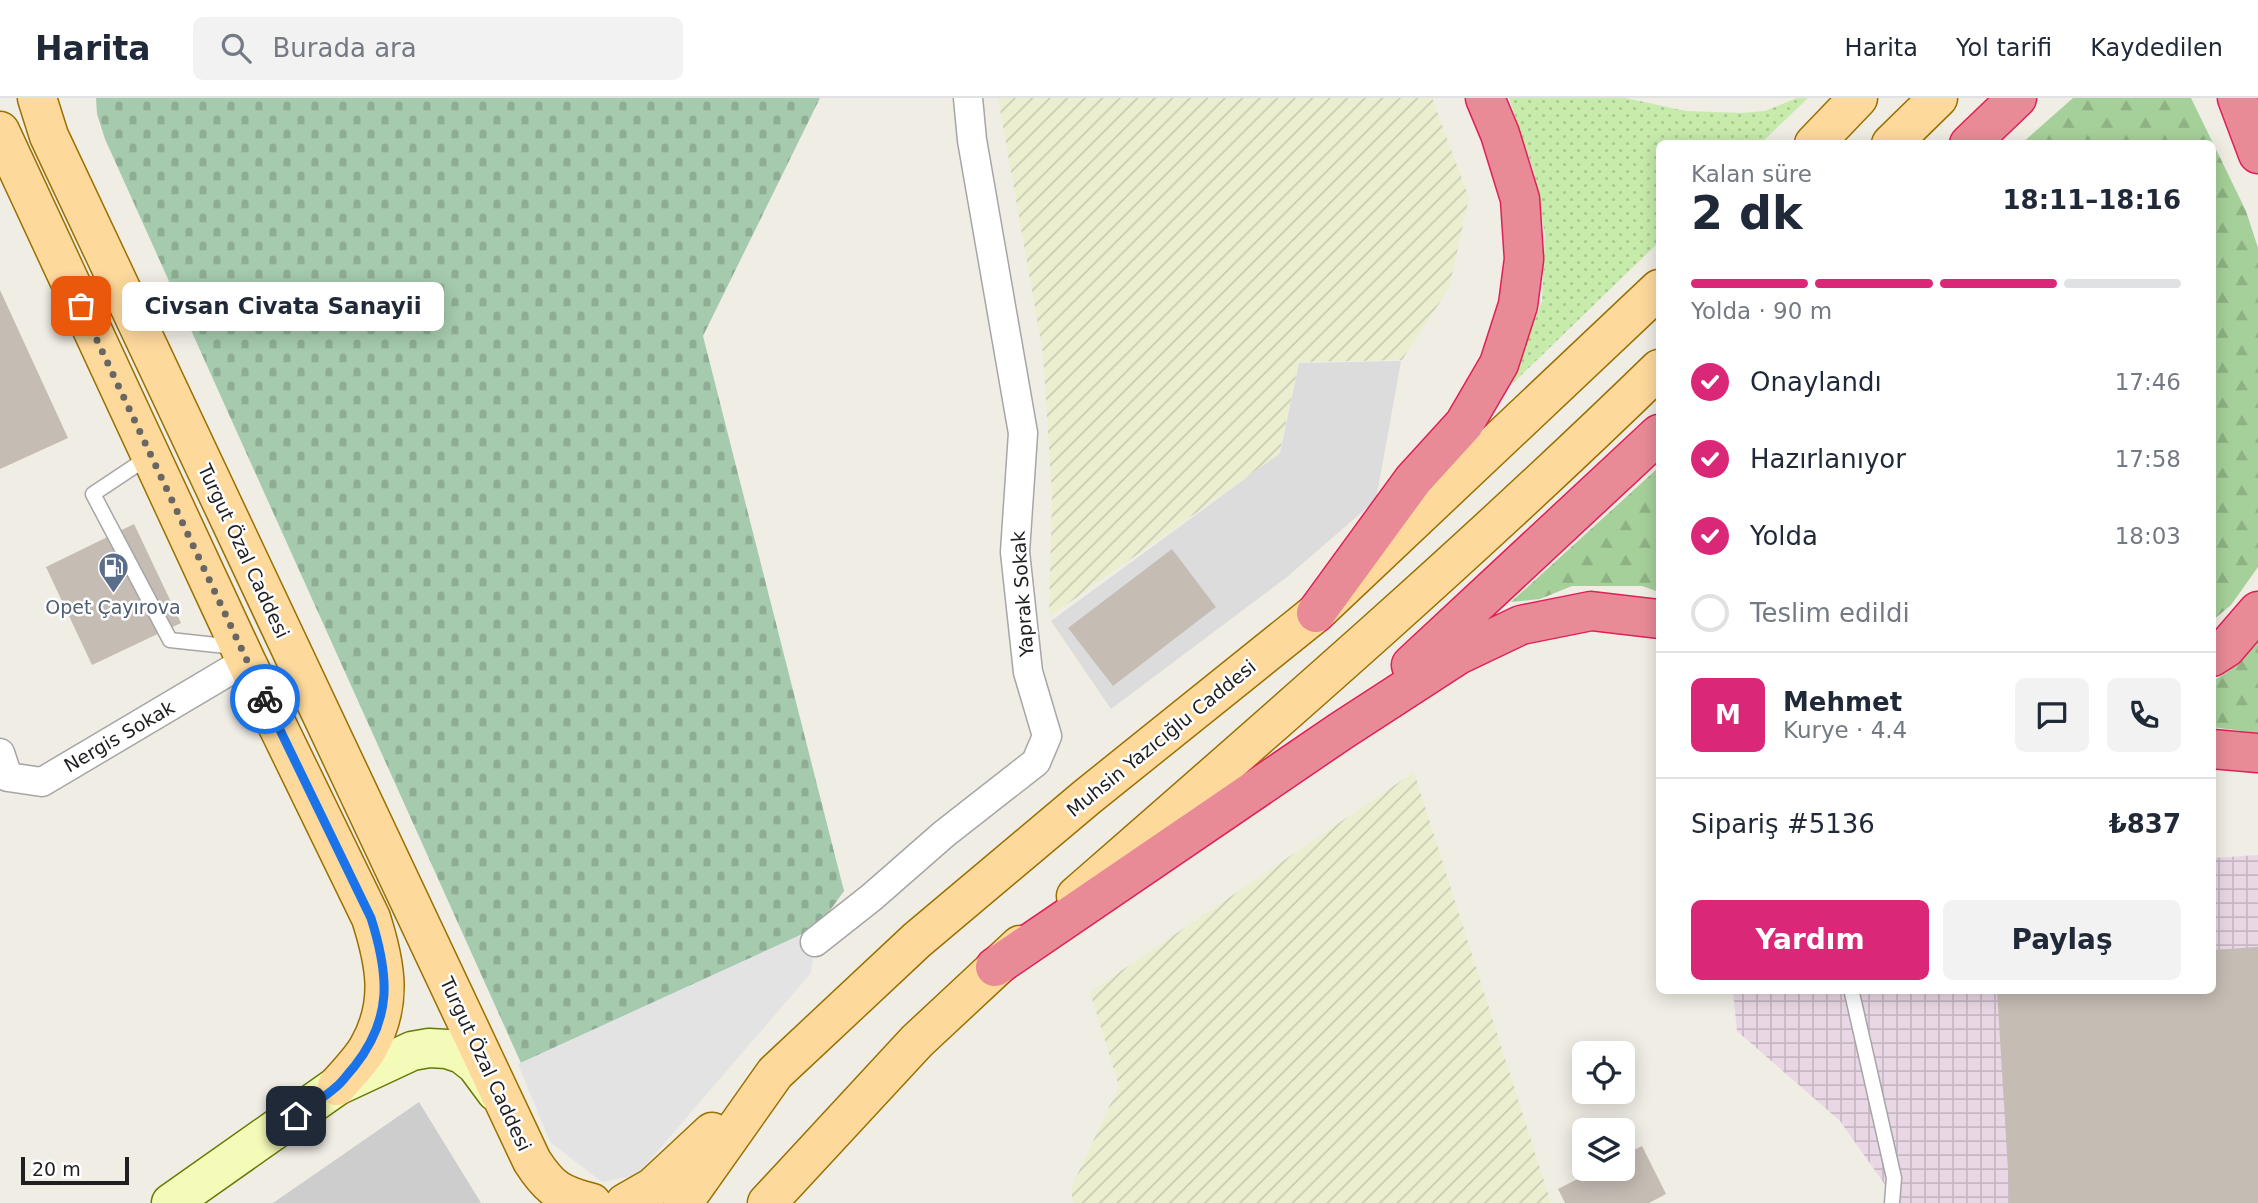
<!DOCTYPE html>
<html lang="tr">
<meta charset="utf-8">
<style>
:root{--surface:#fff;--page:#f2f2f3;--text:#1f2937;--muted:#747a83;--line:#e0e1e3;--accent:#db2777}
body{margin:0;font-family:"DejaVu Sans",sans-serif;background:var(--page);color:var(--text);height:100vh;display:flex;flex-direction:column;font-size:26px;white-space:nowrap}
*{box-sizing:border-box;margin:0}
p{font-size:23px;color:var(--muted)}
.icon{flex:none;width:38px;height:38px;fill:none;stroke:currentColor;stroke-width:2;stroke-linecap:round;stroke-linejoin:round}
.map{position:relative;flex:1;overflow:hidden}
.details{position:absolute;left:1656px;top:42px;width:560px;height:854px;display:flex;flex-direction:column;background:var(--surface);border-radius:10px;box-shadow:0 4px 18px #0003}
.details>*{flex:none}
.fabs{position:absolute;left:1572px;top:943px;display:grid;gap:14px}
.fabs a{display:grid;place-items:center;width:63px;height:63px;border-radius:10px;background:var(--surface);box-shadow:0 4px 18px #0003;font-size:35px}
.scale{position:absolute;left:21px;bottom:18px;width:108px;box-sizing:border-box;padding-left:7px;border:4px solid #1f1f1f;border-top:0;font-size:19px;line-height:24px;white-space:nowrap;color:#1f1f1f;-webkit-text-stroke:5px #fff;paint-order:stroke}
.pin{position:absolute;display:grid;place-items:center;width:60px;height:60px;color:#fff;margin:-30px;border-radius:14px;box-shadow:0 4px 10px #0006}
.courier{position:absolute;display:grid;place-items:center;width:70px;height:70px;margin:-35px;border:5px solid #1a73e8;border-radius:50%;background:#fff;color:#222;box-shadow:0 2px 9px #0007}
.bubble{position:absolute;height:49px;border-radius:10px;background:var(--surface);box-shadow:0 4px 18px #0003;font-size:23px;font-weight:700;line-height:49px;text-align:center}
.summary em{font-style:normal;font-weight:700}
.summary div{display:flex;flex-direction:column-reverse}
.summary{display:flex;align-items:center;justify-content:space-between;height:119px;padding:0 35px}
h1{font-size:46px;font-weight:700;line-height:52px}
.bar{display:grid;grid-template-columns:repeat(4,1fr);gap:10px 7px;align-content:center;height:84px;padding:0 35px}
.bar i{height:9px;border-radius:5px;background:var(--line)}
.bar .current{background:var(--accent)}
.bar p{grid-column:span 4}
.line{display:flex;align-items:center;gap:18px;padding:0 35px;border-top:2px solid var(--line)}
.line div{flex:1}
.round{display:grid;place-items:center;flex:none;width:74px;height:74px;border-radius:10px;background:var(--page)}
ol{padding:0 35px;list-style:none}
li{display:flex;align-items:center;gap:21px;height:77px}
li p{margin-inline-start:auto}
li .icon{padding:7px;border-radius:50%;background:var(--accent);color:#fff;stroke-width:4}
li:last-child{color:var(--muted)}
li i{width:38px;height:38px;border:4px solid var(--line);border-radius:50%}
.primary-button{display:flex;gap:14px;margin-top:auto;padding:14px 35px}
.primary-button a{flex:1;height:80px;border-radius:10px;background:var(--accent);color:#fff;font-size:28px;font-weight:700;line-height:80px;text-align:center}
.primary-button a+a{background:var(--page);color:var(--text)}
header{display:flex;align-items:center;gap:42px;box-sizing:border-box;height:98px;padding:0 35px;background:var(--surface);border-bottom:2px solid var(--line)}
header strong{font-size:33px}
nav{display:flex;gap:38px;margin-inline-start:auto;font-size:24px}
.search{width:490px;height:63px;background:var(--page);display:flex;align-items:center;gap:18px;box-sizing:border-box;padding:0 24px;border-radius:10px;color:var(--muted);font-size:26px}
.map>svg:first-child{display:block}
.residential{fill:#dddcdc}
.industrial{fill:url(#industrial-grid)}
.religious{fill:#cdcdcd}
.farmland{fill:url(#farmland-furrows)}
.grass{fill:url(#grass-dots)}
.forest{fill:url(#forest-firs)}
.cemetery{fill:url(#cemetery-stones)}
.parking{fill:#e3e3e3}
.building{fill:#c5bcb4}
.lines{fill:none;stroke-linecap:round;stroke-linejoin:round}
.lane-casing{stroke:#a6a6a6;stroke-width:17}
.street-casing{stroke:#a6a6a6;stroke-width:31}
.secondary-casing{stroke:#667a02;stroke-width:41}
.primary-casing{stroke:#9a7000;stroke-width:41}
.highway-casing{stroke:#e02057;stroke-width:41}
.lane{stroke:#fff;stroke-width:14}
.street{stroke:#fff;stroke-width:28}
.secondary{stroke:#f4fbb8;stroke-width:38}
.primary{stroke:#fed99c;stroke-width:38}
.highway{stroke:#e98b97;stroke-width:38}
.done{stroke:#686764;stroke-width:7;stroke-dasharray:0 12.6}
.route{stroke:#1a73e8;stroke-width:9}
.labels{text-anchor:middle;stroke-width:5;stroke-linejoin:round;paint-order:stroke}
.street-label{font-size:19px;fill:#1f1f1f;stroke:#fff}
.service-label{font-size:19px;fill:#4e5e75;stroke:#fff}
</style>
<header>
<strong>Harita</strong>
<div class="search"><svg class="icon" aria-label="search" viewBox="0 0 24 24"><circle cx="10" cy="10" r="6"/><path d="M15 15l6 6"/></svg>Burada ara</div>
<nav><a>Harita</a><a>Yol tarifi</a><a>Kaydedilen</a></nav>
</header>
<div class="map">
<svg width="2258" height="1105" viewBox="0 0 2258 1105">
<defs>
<pattern id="industrial-grid" width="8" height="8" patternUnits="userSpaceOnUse" patternTransform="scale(1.75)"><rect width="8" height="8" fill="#e9d7e5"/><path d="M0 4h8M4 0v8" fill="none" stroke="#c7b8c4"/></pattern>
<pattern id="farmland-furrows" width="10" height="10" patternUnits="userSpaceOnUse" patternTransform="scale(1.75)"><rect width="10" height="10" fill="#ebefd0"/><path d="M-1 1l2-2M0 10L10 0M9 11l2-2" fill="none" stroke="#c9ccb2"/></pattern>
<pattern id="grass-dots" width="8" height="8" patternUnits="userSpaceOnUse" patternTransform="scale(1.75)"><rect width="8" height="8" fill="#c6ebaa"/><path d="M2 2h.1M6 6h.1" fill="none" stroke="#aac992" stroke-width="1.8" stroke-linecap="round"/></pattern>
<pattern id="forest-firs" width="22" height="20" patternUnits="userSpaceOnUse" patternTransform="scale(1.75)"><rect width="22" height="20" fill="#a6d099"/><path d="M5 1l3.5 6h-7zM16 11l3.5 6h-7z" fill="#8eb283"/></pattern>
<pattern id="cemetery-stones" width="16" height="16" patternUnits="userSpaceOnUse" patternTransform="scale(1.75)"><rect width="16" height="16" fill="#a5caad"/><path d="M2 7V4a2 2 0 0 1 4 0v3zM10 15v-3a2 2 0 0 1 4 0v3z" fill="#8ead94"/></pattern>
</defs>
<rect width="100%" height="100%" fill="#f0ede5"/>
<!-- residential -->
<path class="residential" d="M1401,263L1376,402L1287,479L1111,611L1051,523L1280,355L1299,265Z"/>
<!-- industrial -->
<path class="industrial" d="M2258,757V1105H1898L1840,1023L1737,933L1733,893L2212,892V760Z"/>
<!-- religious -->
<path class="religious" d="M419,1004L481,1105H273Z"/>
<!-- farmland -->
<path class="farmland" d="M998,0H1432L1469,100L1449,190L1402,262L1299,264L1279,356L1049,519L1052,397L1043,255Z
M1414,674L1551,1105H1073L1071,1090L1119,988L1090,894Z"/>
<!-- grass -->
<path class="grass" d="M1509,0H1625L1686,13L1741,15L1765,13L1797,0H1808L1761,45L1659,46V144L1511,287L1542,203L1545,137L1534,74Z"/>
<!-- forest -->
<path class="forest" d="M2073,0H2191L2246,113L2258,150V469L2231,507L2212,523V46L2022,45Z
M1659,369V494L1642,488H1572L1540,501L1511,504Z
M2258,542V635L2212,629V584L2230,572Z"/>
<!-- cemetery -->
<path class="cemetery" d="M96,0H820L703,238L844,793L818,829L521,965L105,41L97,16Z"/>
<!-- parking -->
<path class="parking" d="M818,829L811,875L637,1077L602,1084L550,1044L518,966Z"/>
<!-- building -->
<path class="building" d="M0,192L68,340L0,371Z
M134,426L181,525L92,567L46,469Z
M1172,451L1216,509L1113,588L1068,530Z
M2258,849V1105H2010L1997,892H2212V852Z
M1642,1048L1666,1096L1649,1105H1565L1558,1091L1597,1071H1622V1058Z"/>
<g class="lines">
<defs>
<path id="lane" d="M150,358L93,396L170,542L235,549
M1852,895L1894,1080L1892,1105"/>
<path id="street" d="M0,655L8,679L42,684L246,563
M815,844L872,799L944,736L1036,664L1047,638L1028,574L1015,454L1023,335L972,42L968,0"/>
<path id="secondary" d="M171,1105L337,988L412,953L429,950L447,951L462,956L476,967L496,994"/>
<path id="primary" d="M37,0L49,38L532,1063C550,1091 560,1097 592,1105
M0,33L246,563L371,820C386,867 393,906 368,950C360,964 347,976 337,988
M1814,46L1858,0
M1891,46L1938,0
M1076,798C1273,626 1471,454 1659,271
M625,1105L653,1089L712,1034
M683,1105L775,975L917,842L1087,699L1316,515L1659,191
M767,1105L917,943L1020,847"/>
<path id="highway" d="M2237,0L2258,56
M1969,46L2017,0
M1316,515L1413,382L1464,326L1499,266L1518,207L1524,161L1520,101L1500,36L1485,0
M2212,559L2226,550L2258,513
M1411,567L1659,336
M2212,651L2258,655
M995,869L1341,633L1458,557L1521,527L1591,513L1659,521"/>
</defs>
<!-- lane casing -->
<use href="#lane" class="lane-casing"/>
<!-- street casing -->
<use href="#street" class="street-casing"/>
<!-- secondary casing -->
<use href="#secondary" class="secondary-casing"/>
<!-- primary casing -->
<use href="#primary" class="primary-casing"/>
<!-- highway casing -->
<use href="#highway" class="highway-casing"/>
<!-- lane -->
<use href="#lane" class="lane"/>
<!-- street -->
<use href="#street" class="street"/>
<!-- secondary -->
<use href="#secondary" class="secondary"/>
<!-- primary -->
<use href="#primary" class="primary"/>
<!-- highway -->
<use href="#highway" class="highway"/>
</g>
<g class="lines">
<!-- done -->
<path class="done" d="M81,208L265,601"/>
<!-- route -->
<path class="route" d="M265,601L371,820C389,877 393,920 354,969C348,975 343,984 336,989C324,1000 309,1008 296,1018"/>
</g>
<!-- icons -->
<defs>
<symbol id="fuel-pin" viewBox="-11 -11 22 30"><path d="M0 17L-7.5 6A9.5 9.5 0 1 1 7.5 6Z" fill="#5c6f8a" stroke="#fff"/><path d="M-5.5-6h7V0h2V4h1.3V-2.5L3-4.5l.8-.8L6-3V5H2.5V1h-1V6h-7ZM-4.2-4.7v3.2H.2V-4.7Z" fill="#fff"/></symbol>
</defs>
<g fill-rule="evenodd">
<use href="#fuel-pin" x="96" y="452" width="35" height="47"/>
</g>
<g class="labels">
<!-- street labels -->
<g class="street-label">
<text transform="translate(244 453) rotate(65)" y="7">Turgut Özal Caddesi</text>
<text transform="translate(1022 496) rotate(-94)" y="7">Yaprak Sokak</text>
<text transform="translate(119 638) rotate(-30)" y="7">Nergis Sokak</text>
<text transform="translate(1161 640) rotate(-39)" y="7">Muhsin Yazıcığlu Caddesi</text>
<text transform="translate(486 966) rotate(65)" y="7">Turgut Özal Caddesi</text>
</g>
<!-- service labels -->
<g class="service-label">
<text x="113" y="516">Opet Çayırova</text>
</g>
</g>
</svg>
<div class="fabs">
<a><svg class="icon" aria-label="locate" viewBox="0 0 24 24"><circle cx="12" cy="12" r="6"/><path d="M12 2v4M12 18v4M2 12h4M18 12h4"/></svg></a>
<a><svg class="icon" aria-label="layers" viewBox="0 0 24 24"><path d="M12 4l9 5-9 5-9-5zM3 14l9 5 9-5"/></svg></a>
</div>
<div class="scale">20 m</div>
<div class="pin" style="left:81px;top:208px;background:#ea580c"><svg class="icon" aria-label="bag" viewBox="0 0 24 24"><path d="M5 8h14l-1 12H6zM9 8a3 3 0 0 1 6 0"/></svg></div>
<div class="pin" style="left:296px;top:1018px;background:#1f2937"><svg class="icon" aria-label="home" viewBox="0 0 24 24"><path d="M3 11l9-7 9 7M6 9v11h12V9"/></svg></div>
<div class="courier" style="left:265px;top:601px"><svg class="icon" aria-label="bike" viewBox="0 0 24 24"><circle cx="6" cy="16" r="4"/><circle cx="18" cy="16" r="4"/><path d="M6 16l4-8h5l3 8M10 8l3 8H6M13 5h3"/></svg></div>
<div class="bubble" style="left:122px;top:184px;width:322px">Civsan Civata Sanayii</div>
<section class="details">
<div class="summary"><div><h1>2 dk</h1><p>Kalan süre</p></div><em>18:11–18:16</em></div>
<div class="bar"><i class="current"></i><i class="current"></i><i class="current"></i><i></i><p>Yolda · 90 m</p></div>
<ol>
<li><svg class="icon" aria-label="check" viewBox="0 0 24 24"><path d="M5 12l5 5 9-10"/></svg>Onaylandı<p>17:46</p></li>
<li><svg class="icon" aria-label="check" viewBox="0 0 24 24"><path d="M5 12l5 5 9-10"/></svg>Hazırlanıyor<p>17:58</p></li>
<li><svg class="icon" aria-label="check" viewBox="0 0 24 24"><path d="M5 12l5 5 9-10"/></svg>Yolda<p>18:03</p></li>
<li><i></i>Teslim edildi</li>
</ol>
<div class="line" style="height:126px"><b class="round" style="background:var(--accent);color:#fff">M</b><div><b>Mehmet</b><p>Kurye · 4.4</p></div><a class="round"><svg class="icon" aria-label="chat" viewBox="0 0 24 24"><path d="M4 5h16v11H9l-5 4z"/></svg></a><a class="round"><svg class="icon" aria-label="phone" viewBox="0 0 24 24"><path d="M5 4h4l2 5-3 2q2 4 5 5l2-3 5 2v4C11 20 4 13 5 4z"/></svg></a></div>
<div class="line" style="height:91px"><div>Sipariş #5136</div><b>₺837</b></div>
<div class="primary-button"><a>Yardım</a><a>Paylaş</a></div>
</section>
</div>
